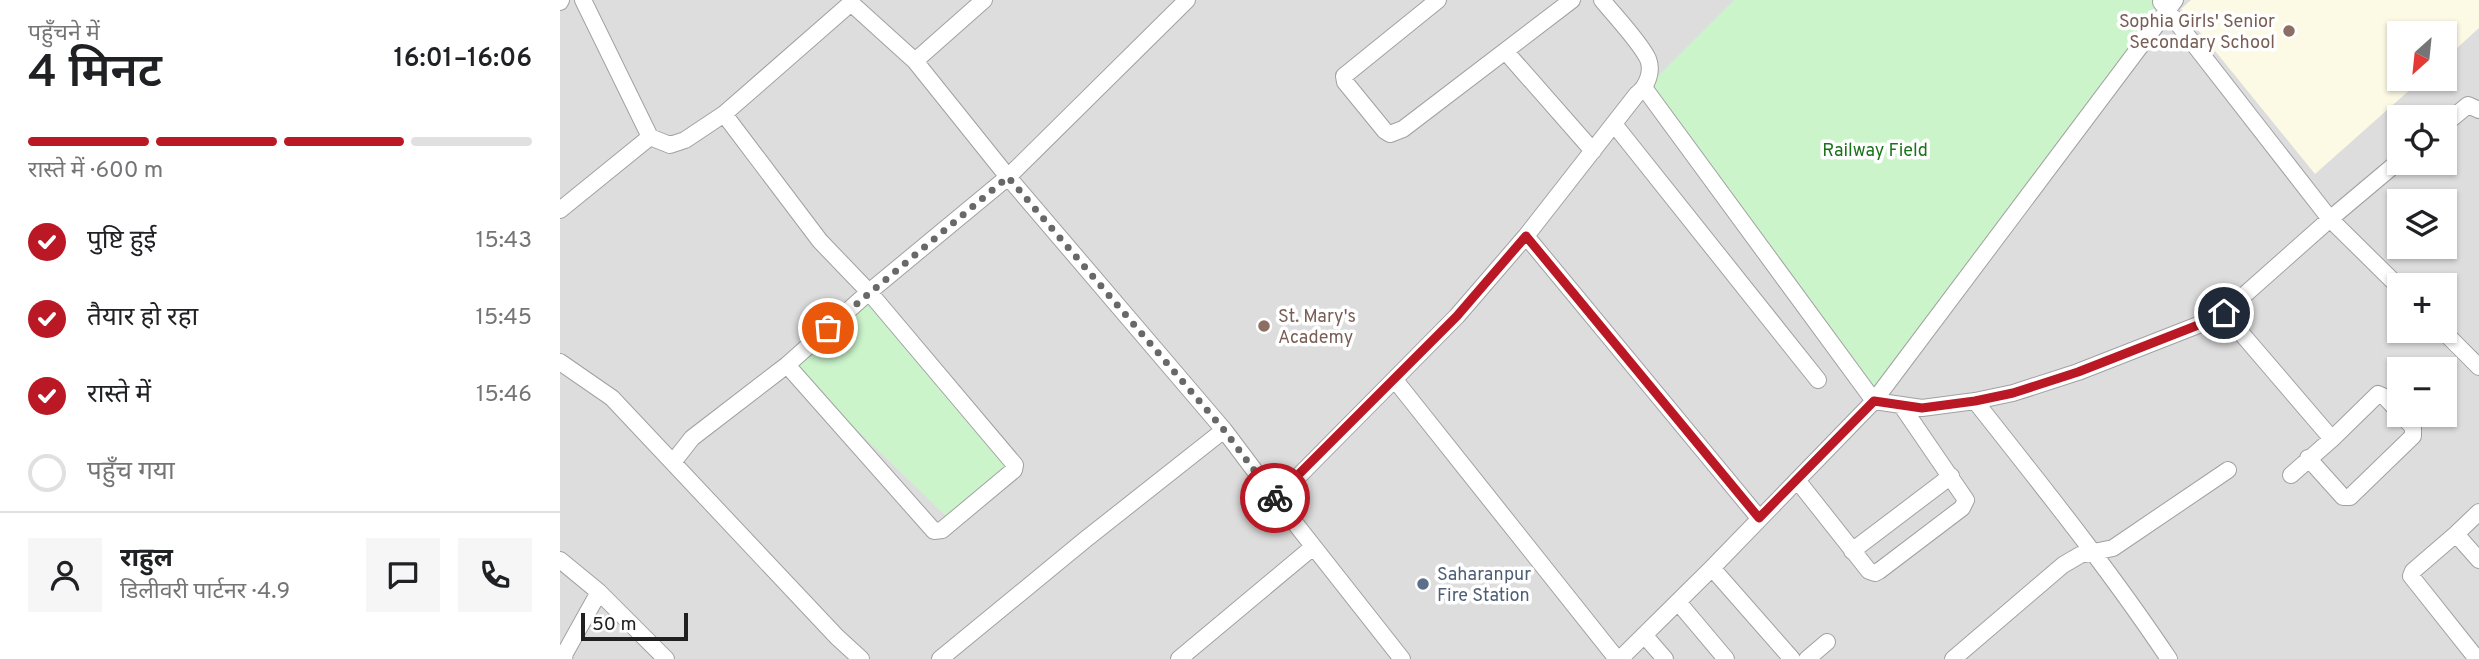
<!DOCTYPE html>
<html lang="hi">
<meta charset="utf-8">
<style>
:root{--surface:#fff;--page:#f6f6f6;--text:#202124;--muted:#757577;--line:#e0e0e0;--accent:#b91824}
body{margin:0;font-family:Overpass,"Noto Sans Devanagari",sans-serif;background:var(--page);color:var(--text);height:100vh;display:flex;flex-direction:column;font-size:26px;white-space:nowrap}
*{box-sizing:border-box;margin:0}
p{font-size:23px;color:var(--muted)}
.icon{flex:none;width:38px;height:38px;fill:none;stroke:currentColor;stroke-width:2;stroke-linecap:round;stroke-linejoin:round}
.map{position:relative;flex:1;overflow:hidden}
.sheet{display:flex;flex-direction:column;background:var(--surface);width:560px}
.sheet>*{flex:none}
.needle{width:46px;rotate:207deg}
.buttons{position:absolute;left:1827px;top:21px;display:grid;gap:14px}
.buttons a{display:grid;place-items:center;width:70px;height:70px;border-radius:0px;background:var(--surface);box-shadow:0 2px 5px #0004;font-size:35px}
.scale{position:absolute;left:21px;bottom:18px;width:107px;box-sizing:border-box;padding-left:7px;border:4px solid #202020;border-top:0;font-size:19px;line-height:24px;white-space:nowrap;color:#202020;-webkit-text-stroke:5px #fff;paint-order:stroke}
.pin{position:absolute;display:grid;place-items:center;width:60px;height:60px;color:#fff;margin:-30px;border:4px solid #fff;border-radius:50%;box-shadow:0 2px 7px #0007}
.courier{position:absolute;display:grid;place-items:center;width:70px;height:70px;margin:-35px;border:5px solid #b91824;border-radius:50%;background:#fff;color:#222;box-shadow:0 2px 9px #0007}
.head em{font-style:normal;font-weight:600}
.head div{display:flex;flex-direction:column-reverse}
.head{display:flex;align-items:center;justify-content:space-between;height:119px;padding:0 28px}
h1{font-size:46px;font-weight:600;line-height:52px}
.bar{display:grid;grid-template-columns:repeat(4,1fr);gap:10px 7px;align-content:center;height:84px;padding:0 28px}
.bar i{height:9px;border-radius:5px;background:var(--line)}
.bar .on{background:var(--accent)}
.bar p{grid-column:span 4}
.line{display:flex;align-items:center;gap:18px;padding:0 28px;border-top:2px solid var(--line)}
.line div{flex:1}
.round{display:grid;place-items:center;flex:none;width:74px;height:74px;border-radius:0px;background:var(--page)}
ol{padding:0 28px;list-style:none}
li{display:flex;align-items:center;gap:21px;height:77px}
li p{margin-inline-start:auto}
li .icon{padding:7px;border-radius:50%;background:var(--accent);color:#fff;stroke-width:4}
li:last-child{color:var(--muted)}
li i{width:38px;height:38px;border:4px solid var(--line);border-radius:50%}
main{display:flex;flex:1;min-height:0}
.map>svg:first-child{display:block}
.residential{fill:#deddde;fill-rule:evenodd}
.education{fill:#fcfae5}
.park{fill:#cbf4cb}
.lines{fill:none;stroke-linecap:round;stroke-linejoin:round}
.minor-casing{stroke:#a1a1a1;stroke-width:18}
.minor{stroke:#fff;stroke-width:16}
.done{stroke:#696866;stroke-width:7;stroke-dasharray:0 12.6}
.route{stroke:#b91824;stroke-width:9}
.education-dot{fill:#8d6e63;stroke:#fff;stroke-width:2.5}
.service-dot{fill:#5c6f8a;stroke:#fff;stroke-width:2.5}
.labels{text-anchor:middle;stroke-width:7;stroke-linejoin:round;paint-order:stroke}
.education-label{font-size:18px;fill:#785e54;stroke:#fff;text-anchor:end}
.park-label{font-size:18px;fill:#19731a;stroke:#fff}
.service-label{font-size:18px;fill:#4e5e75;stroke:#fff;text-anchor:start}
</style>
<main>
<section class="sheet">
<div class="head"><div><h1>4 मिनट</h1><p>पहुँचने में</p></div><em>16:01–16:06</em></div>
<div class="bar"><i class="on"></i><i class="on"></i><i class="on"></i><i></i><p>रास्ते में · 600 m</p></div>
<ol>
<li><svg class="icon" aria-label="check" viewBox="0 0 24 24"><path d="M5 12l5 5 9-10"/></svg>पुष्टि हुई<p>15:43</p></li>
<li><svg class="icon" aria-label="check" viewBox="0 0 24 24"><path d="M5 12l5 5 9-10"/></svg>तैयार हो रहा<p>15:45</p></li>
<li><svg class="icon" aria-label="check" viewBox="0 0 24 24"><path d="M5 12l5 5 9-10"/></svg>रास्ते में<p>15:46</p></li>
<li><i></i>पहुँच गया</li>
</ol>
<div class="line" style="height:126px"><a class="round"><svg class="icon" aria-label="person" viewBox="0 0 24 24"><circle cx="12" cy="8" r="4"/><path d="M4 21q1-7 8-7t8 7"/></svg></a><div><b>राहुल</b><p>डिलीवरी पार्टनर · 4.9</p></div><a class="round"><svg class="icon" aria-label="chat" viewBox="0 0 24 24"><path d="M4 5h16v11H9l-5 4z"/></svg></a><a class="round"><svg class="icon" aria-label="phone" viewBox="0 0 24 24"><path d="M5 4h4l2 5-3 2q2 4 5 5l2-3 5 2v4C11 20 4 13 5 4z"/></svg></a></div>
</section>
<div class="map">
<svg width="1919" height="659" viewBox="0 0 1919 659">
<rect width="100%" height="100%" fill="#f0ede8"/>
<!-- residential -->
<path class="residential" d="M0,0H1919V659H0ZM1839,33H1885V79H1839ZM1839,117H1885V163H1839ZM1839,201H1885V247H1839ZM1839,285H1885V331H1839ZM1839,369H1885V415H1839Z"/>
<!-- education -->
<path class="education" d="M1631,0H1919V28L1885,59V33H1839V79H1862L1755,174L1621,9Z"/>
<!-- park -->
<path class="park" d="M1174,0H1599L1607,9L1314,401L1085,89Z
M310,282L452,463L389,519L228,363Z"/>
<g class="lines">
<defs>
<path id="minor" d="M23,0L90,137L110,145L125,140L164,114L291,3L355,61L448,177L664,430L716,499
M878,0L784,76L785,82L825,131L830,134L843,129L1012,0
M0,2L1,0
M1601,2L1770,219L1839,161
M946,52L1033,151
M355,61L424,0
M1085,89L1314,401L1362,408L1415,401L1453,393L1518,372L1651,320L1664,313L1770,219L1839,287
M164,114L260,241L309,292L455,465L454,470L382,530L374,531L227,365
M1054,124L1258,380
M1885,124L1908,105L1919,110
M0,210L90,137
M966,236L1199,518
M1664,313L1772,439L1731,475
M1883,331L1919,367
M0,362L52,398L277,637L301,659
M835,380L1057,659
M1415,401C1482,486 1549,569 1609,659
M1772,439L1818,394L1825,397L1839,412
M1748,458L1783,497H1790L1853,436V427L1841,415
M114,461L132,438L227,365L309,292L448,177L627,0
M1237,480L1309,571L1315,573L1319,571L1402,508L1406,500L1341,405
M1919,512L1896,534L1919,560
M1896,534L1853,571L1851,576L1917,659
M1292,551L1391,476
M0,560L39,592
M1152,568L1232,659
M1118,602L1166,659
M1085,636L1105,659
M4,659L5,653L39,592L106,659
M380,659L526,539L664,430
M619,659L753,547
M842,659L716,499L897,316L966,236L1077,94C1087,87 1093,71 1088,59C1080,42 1055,16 1042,0
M1060,659L1152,568L1314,401L1615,0
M1247,659L1267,642
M1393,659L1503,565L1520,555L1553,548L1668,470"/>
</defs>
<!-- minor casing -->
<use href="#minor" class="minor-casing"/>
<!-- minor -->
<use href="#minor" class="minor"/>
</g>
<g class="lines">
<!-- done -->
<path class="done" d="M268,328L448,177L664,430L715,498"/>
<!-- route -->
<path class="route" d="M715,498L897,316L966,236L1199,518L1314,401L1362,408L1415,401L1453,393L1518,372L1651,320L1664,313"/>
</g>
<!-- markers -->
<g class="education-dot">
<circle cx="1729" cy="31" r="7"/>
<circle cx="704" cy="326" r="7"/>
</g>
<circle class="service-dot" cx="863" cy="584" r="7"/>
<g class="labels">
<!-- education labels -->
<g class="education-label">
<text x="1715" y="27">Sophia Girls' Senior<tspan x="1715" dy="21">Secondary School</tspan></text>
<text x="718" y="322" text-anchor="start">St. Mary's<tspan x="718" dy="21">Academy</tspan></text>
</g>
<!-- park labels -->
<g class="park-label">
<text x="1315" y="156">Railway Field</text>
</g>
<!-- service labels -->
<g class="service-label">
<text x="877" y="580">Saharanpur<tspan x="877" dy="21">Fire Station</tspan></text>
</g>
</g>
</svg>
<div class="buttons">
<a><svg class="needle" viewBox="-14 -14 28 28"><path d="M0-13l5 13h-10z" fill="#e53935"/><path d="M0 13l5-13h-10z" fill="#757577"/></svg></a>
<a><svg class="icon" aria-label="locate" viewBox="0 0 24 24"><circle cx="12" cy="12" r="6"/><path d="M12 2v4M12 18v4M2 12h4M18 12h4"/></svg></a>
<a><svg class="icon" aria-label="layers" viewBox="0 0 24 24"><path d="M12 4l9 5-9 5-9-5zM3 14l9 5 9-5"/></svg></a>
<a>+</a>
<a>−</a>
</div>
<div class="scale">50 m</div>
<div class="pin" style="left:268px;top:328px;background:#ea580c"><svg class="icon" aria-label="bag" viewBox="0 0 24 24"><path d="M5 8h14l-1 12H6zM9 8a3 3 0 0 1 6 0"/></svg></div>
<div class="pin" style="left:1664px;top:313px;background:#1f2937"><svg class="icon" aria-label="home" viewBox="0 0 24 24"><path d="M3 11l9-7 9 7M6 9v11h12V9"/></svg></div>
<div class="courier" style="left:715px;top:498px"><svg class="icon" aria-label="bike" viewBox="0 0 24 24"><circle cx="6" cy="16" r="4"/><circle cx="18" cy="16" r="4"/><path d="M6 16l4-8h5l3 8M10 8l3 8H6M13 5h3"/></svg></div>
</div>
</main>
